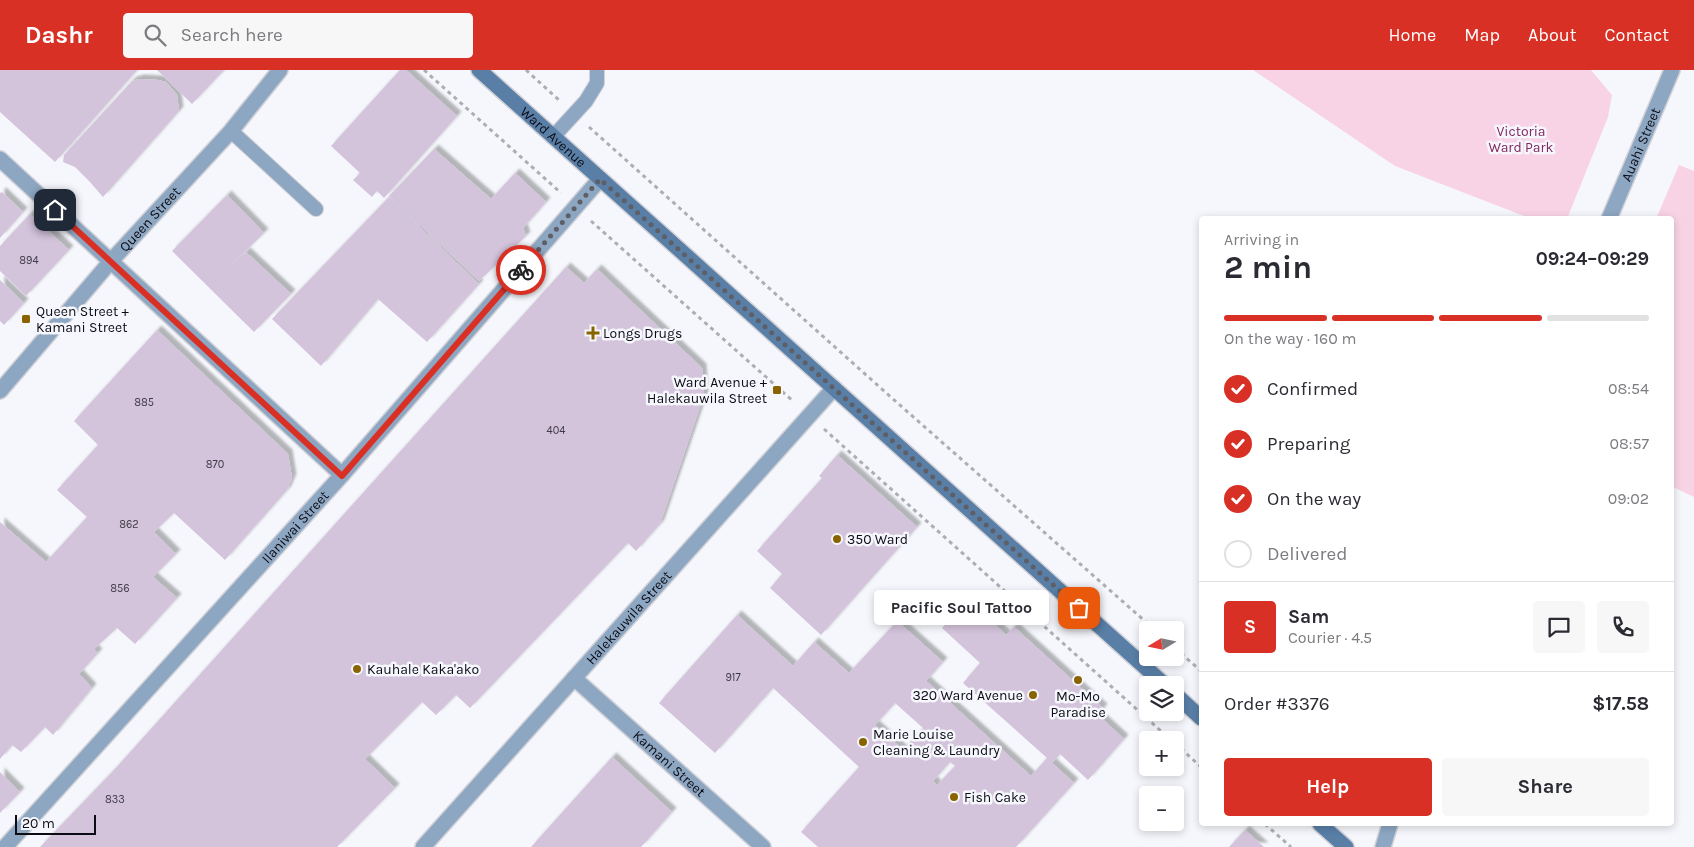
<!DOCTYPE html>
<meta charset="utf-8">
<style>
:root{--surface:#fff;--page:#f7f7f7;--text:#2b2b33;--muted:#7c7c81;--line:#e1e1e2;--accent:#d93025}
body{margin:0;font-family:Karla,sans-serif;background:var(--page);color:var(--text);height:100vh;display:flex;flex-direction:column;font-size:19px;white-space:nowrap}
*{box-sizing:border-box;margin:0}
p{font-size:16px;color:var(--muted)}
.icon{flex:none;width:28px;height:28px;fill:none;stroke:currentColor;stroke-width:2;stroke-linecap:round;stroke-linejoin:round}
.map{position:relative;flex:1;overflow:hidden}
.drawer{position:absolute;left:1199px;top:146px;width:475px;height:610px;display:flex;flex-direction:column;background:var(--surface);border-radius:5px;box-shadow:0 2px 8px #0003}
.drawer>*{flex:none}
.needle{width:32px;rotate:260deg}
.tools{position:absolute;left:1139px;top:551px;display:grid;gap:10px}
.tools a{display:grid;place-items:center;width:45px;height:45px;border-radius:5px;background:var(--surface);box-shadow:0 2px 8px #0003;font-size:25px}
.scale{position:absolute;left:15px;bottom:12px;width:81px;box-sizing:border-box;padding-left:5px;border:2px solid #0c0c15;border-top:0;font-size:14px;line-height:18px;white-space:nowrap;color:#0c0c15;-webkit-text-stroke:4px #f6f7fc;paint-order:stroke}
.pin{position:absolute;display:grid;place-items:center;width:42px;height:42px;color:#fff;margin:-21px;border-radius:10px;box-shadow:0 2px 8px #0006}
.courier{position:absolute;display:grid;place-items:center;width:50px;height:50px;margin:-25px;border:4px solid #d93025;border-radius:50%;background:#fff;color:#222;box-shadow:0 1px 6px #0007}
.bubble{position:absolute;height:35px;border-radius:5px;background:var(--surface);box-shadow:0 2px 8px #0003;font-size:16px;font-weight:700;line-height:35px;text-align:center}
.head em{font-style:normal;font-weight:700}
.head div{display:flex;flex-direction:column-reverse}
.head{display:flex;align-items:center;justify-content:space-between;height:85px;padding:0 25px}
h1{font-size:32px;font-weight:700;line-height:38px}
.bar{display:grid;grid-template-columns:repeat(4,1fr);gap:8px 5px;align-content:center;height:60px;padding:0 25px}
.bar i{height:6px;border-radius:4px;background:var(--line)}
.bar .selected{background:var(--accent)}
.bar p{grid-column:span 4}
.line{display:flex;align-items:center;gap:12px;padding:0 25px;border-top:1px solid var(--line)}
.line div{flex:1}
.round{display:grid;place-items:center;flex:none;width:52px;height:52px;border-radius:5px;background:var(--page)}
ol{padding:0 25px;list-style:none}
li{display:flex;align-items:center;gap:15px;height:55px}
li p{margin-inline-start:auto}
li .icon{padding:5px;border-radius:50%;background:var(--accent);color:#fff;stroke-width:4}
li:last-child{color:var(--muted)}
li i{width:28px;height:28px;border:2px solid var(--line);border-radius:50%}
.primary-button{display:flex;gap:10px;margin-top:auto;padding:10px 25px}
.primary-button a{flex:1;height:58px;border-radius:5px;background:var(--accent);color:#fff;font-size:20px;font-weight:700;line-height:58px;text-align:center}
.primary-button a+a{background:var(--page);color:var(--text)}
header{display:flex;align-items:center;gap:30px;box-sizing:border-box;height:70px;padding:0 25px;background:var(--accent);color:#fff}
header strong{font-size:24px}
nav{display:flex;gap:28px;margin-inline-start:auto;font-size:18px}
.search{width:350px;height:45px;background:var(--page);display:flex;align-items:center;gap:12px;box-sizing:border-box;padding:0 18px;border-radius:5px;color:var(--muted);font-size:19px}
.map>svg:first-child{display:block}
.green{fill:#f8d3e6}
.building{fill:#d3c3db;fill-rule:evenodd;filter:url(#shadow)}
.lines{fill:none;stroke-linecap:round;stroke-linejoin:round}
.service-casing{stroke:#d1d1d7;stroke-width:16}
.minor-casing{stroke:#d1d1d7;stroke-width:18}
.tertiary-casing{stroke:#d1d1d7;stroke-width:18}
.secondary-casing{stroke:#d1d1d7;stroke-width:18}
.path{stroke:#adaeb4;stroke-width:3;stroke-dasharray:4 4;stroke-linecap:butt}
.service{stroke:#8da7c2;stroke-width:14}
.minor{stroke:#8da7c2;stroke-width:15}
.tertiary{stroke:#8da7c2;stroke-width:15}
.secondary{stroke:#597fa7;stroke-width:15}
.done{stroke:#5e5e66;stroke-width:5;stroke-dasharray:0 9}
.route{stroke:#d93025;stroke-width:6}
.poi-dot{fill:#8a6301;stroke:#f6f7fc;stroke-width:2}
.labels{text-anchor:middle;stroke-width:5;stroke-linejoin:round;paint-order:stroke}
.number-label{font-size:11px;fill:#3e3a46}
.park-label{font-size:14px;fill:#842861;stroke:#f6f7fc}
.street-label{font-size:14px;fill:#0c0c15;stroke:#f6f7fc}
.poi-label{font-size:14px;fill:#0c0c15;stroke:#f6f7fc;text-anchor:start}
</style>
<header>
<strong>Dashr</strong>
<div class="search"><svg class="icon" aria-label="search" viewBox="0 0 24 24"><circle cx="10" cy="10" r="6"/><path d="M15 15l6 6"/></svg>Search here</div>
<nav><a>Home</a><a>Map</a><a>About</a><a>Contact</a></nav>
</header>
<div class="map">
<svg width="1694" height="777" viewBox="0 0 1694 777">
<defs>
<filter id="shadow"><feDropShadow dx="4.5" dy="-4.5" stdDeviation="1" flood-color="#0004"/></filter>
</defs>
<rect width="100%" height="100%" fill="#f6f7fc"/>
<!-- green -->
<path class="green" d="M1253,0H1591L1612,25L1608,47L1567,149H1532L1395,96Z
M1679,95L1694,101V427L1671,416V149H1656Z"/>
<!-- building -->
<path class="building" d="M0,0H137L55,92L0,42Z
M157,0H224L192,34Z
M400,0H406L457,46L384,128L377,121L372,127L353,110L360,103L331,76Z
M140,9L158,10L166,12L177,25L179,41L103,127L89,111L75,97L63,92L64,85L132,11Z
M434,79L491,129L515,103L546,132L523,158L526,166L479,211L389,126Z
M2,122L23,142L0,168V123Z
M227,125L264,163L223,203L246,182L291,224L254,262L172,181Z
M389,127L479,214L427,272L378,229L321,296L272,249Z
M30,144L69,180L26,226L0,201V176Z
M566,197L584,213L597,199L702,298L704,325L660,454L636,481L628,473L470,638L456,625L436,645L422,632L365,689L395,718L337,777H40L114,700Z
M0,210L24,233L4,255L0,251Z
M157,260L288,384L292,408L287,420L225,490L174,443L154,462L176,484L153,507L177,528L135,574L117,558L94,579L98,583L79,604L92,618L53,665L45,657L21,682L12,675L0,689V452L46,492L87,447L57,420L98,375L74,351Z
M837,385L917,457L821,565L770,518L782,504L757,481L822,408L819,406Z
M967,529L1006,565L1014,557L1103,638L1098,645L1124,669L1088,710L1060,684L1052,693L1074,713L1016,777H818L801,762L859,697L773,618L715,683L659,633L737,545L793,596L814,572L849,603L897,551L943,592L926,611L1031,706L1047,688L963,613L980,593L942,558ZM895,633L923,658L903,680L875,655ZM950,692L955,696L937,715L933,711Z
M612,687L672,742L641,777H531Z
M0,702L20,722L0,743Z
M1245,760L1264,777H1229Z"/>
<g class="lines">
<defs>
<path id="service" d="M231,61L316,139
M553,67L586,31L597,13V0"/>
<g id="minor">
<path d="M0,89L342,405"/>
<path id="s1" d="M574,608L763,777"/>
<path id="s2" d="M5,777L342,405L600,109"/>
</g>
<g id="tertiary">
<path id="s3" d="M1609,149L1672,0"/>
<path id="s4" d="M0,321L111,191L231,61L280,0"/>
<path id="s5" d="M423,777L834,318"/>
<path d="M1383,777L1390,754"/>
</g>
<g id="secondary">
<path id="s6" d="M479,0L1165,615"/>
<path d="M1175,624L1201,648"/>
<path d="M1320,754L1346,777"/>
</g>
</defs>
<!-- service casing -->
<use href="#service" class="service-casing"/>
<!-- minor casing -->
<use href="#minor" class="minor-casing"/>
<!-- tertiary casing -->
<use href="#tertiary" class="tertiary-casing"/>
<!-- secondary casing -->
<use href="#secondary" class="secondary-casing"/>
<!-- path -->
<path class="path" d="M424,0L561,123
M526,0L560,31
M589,57L893,329L1155,560
M591,151L794,332
M824,359L1171,670
M1175,578L1201,601
M1175,673L1201,697
M1265,754L1291,777"/>
<!-- service -->
<use href="#service" class="service"/>
<!-- minor -->
<use href="#minor" class="minor"/>
<!-- tertiary -->
<use href="#tertiary" class="tertiary"/>
<!-- secondary -->
<use href="#secondary" class="secondary"/>
</g>
<g class="lines">
<!-- done -->
<path class="done" d="M521,200L600,109L1079,538"/>
<!-- route -->
<path class="route" d="M55,140L342,406L521,200"/>
</g>
<!-- markers -->
<g class="poi-dot">
<rect x="21" y="244" width="10" height="10" rx="2.5"/>
<path d="M590.5 255.5h5v5h5v5h-5v5h-5v-5h-5v-5h5z"/>
<rect x="772" y="315" width="10" height="10" rx="2.5"/>
<circle cx="837" cy="469" r="5"/>
<circle cx="357" cy="599" r="5"/>
<circle cx="1078" cy="610" r="5"/>
<circle cx="1033" cy="625" r="5"/>
<circle cx="863" cy="672" r="5"/>
<circle cx="954" cy="727" r="5"/>
</g>
<g class="labels">
<!-- number labels -->
<g class="number-label">
<text x="29" y="194">894</text>
<text x="144" y="336">885</text>
<text x="556" y="364">404</text>
<text x="215" y="398">870</text>
<text x="129" y="458">862</text>
<text x="120" y="522">856</text>
<text x="733" y="611">917</text>
<text x="115" y="733">833</text>
</g>
<!-- park labels -->
<g class="park-label">
<text x="1521" y="66">Victoria<tspan x="1521" dy="16">Ward Park</tspan></text>
</g>
<!-- street labels -->
<g class="street-label">
<text dy="5" stroke="none"><textPath href="#s6" startOffset="100">Ward Avenue</textPath></text>
<text dy="5" stroke="none"><textPath href="#s3" startOffset="81">Auahi Street</textPath></text>
<text dy="5" stroke="none"><textPath href="#s4" startOffset="228">Queen Street</textPath></text>
<text dy="5" stroke="none"><textPath href="#s2" startOffset="432">Ilaniwai Street</textPath></text>
<text dy="5" stroke="none"><textPath href="#s5" startOffset="308">Halekauwila Street</textPath></text>
<text dy="5" stroke="none"><textPath href="#s1" startOffset="128">Kamani Street</textPath></text>
</g>
<!-- poi labels -->
<g class="poi-label">
<text x="36" y="246">Queen Street +<tspan x="36" dy="16">Kamani Street</tspan></text>
<text x="603" y="268">Longs Drugs</text>
<text x="767" y="317" text-anchor="end">Ward Avenue +<tspan x="767" dy="16">Halekauwila Street</tspan></text>
<text x="847" y="474">350 Ward</text>
<text x="367" y="604">Kauhale Kaka'ako</text>
<text x="1023" y="630" text-anchor="end">320 Ward Avenue</text>
<text x="1078" y="631" text-anchor="middle">Mo-Mo<tspan x="1078" dy="16">Paradise</tspan></text>
<text x="873" y="669">Marie Louise<tspan x="873" dy="16">Cleaning &amp; Laundry</tspan></text>
<text x="964" y="732">Fish Cake</text>
</g>
</g>
</svg>
<div class="tools">
<a><svg class="needle" viewBox="-14 -14 28 28"><path d="M0-13l5 13h-10z" fill="#e53935"/><path d="M0 13l5-13h-10z" fill="#7c7c81"/></svg></a>
<a><svg class="icon" aria-label="layers" viewBox="0 0 24 24"><path d="M12 4l9 5-9 5-9-5zM3 14l9 5 9-5"/></svg></a>
<a>+</a>
<a>−</a>
</div>
<div class="scale">20 m</div>
<div class="pin" style="left:1079px;top:538px;background:#ea580c"><svg class="icon" aria-label="bag" viewBox="0 0 24 24"><path d="M5 8h14l-1 12H6zM9 8a3 3 0 0 1 6 0"/></svg></div>
<div class="pin" style="left:55px;top:140px;background:#1f2937"><svg class="icon" aria-label="home" viewBox="0 0 24 24"><path d="M3 11l9-7 9 7M6 9v11h12V9"/></svg></div>
<div class="courier" style="left:521px;top:200px"><svg class="icon" aria-label="bike" viewBox="0 0 24 24"><circle cx="6" cy="16" r="4"/><circle cx="18" cy="16" r="4"/><path d="M6 16l4-8h5l3 8M10 8l3 8H6M13 5h3"/></svg></div>
<div class="bubble" style="left:874px;top:520px;width:175px">Pacific Soul Tattoo</div>
<section class="drawer">
<div class="head"><div><h1>2 min</h1><p>Arriving in</p></div><em>09:24–09:29</em></div>
<div class="bar"><i class="selected"></i><i class="selected"></i><i class="selected"></i><i></i><p>On the way · 160 m</p></div>
<ol>
<li><svg class="icon" aria-label="check" viewBox="0 0 24 24"><path d="M5 12l5 5 9-10"/></svg>Confirmed<p>08:54</p></li>
<li><svg class="icon" aria-label="check" viewBox="0 0 24 24"><path d="M5 12l5 5 9-10"/></svg>Preparing<p>08:57</p></li>
<li><svg class="icon" aria-label="check" viewBox="0 0 24 24"><path d="M5 12l5 5 9-10"/></svg>On the way<p>09:02</p></li>
<li><i></i>Delivered</li>
</ol>
<div class="line" style="height:90px"><b class="round" style="background:var(--accent);color:#fff">S</b><div><b>Sam</b><p>Courier · 4.5</p></div><a class="round"><svg class="icon" aria-label="chat" viewBox="0 0 24 24"><path d="M4 5h16v11H9l-5 4z"/></svg></a><a class="round"><svg class="icon" aria-label="phone" viewBox="0 0 24 24"><path d="M5 4h4l2 5-3 2q2 4 5 5l2-3 5 2v4C11 20 4 13 5 4z"/></svg></a></div>
<div class="line" style="height:65px"><div>Order #3376</div><b>$17.58</b></div>
<div class="primary-button"><a>Help</a><a>Share</a></div>
</section>
</div>
